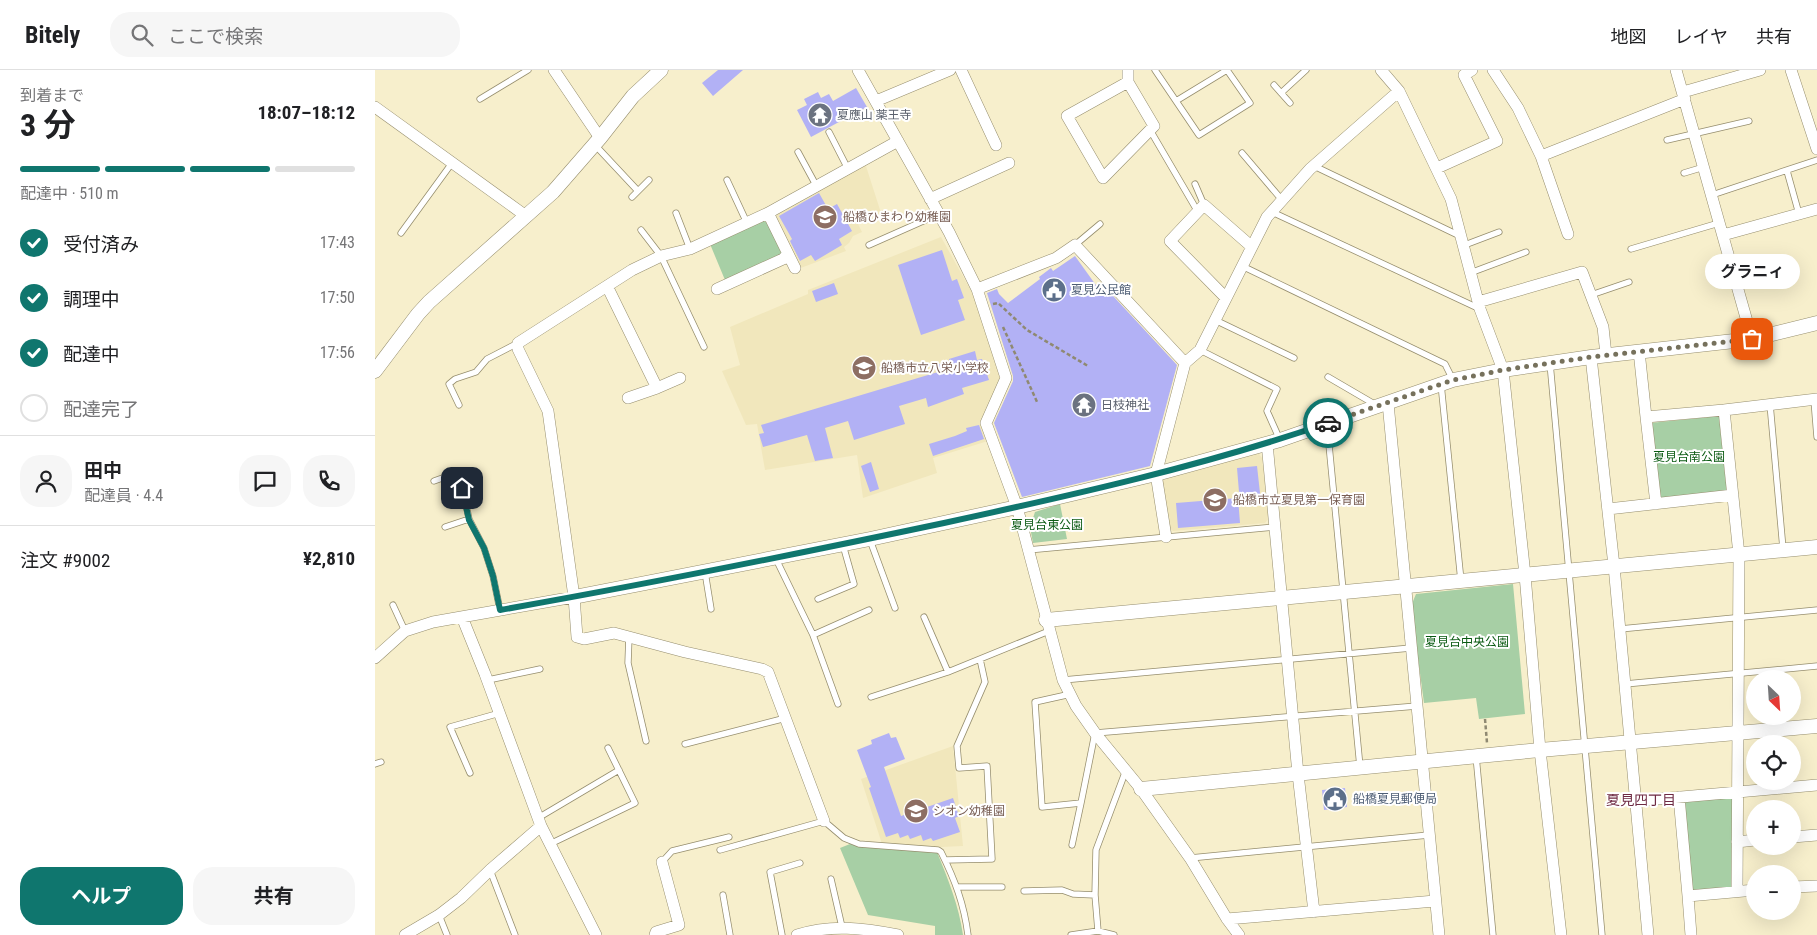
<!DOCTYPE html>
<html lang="ja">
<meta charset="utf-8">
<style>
:root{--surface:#fff;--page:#f6f6f6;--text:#202124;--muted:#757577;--line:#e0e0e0;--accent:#0f766e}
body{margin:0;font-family:"Roboto Condensed","Noto Sans JP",sans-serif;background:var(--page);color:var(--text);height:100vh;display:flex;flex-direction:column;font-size:19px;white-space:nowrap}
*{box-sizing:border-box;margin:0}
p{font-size:16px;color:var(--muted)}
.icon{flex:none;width:28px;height:28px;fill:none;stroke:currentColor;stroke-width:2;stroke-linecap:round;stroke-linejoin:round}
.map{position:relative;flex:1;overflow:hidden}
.panel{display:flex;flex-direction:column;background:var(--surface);width:375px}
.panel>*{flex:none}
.needle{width:32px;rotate:155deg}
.buttons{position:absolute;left:1371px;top:600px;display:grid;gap:10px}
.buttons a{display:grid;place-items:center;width:55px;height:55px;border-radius:50%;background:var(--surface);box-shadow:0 5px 20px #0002;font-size:25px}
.pin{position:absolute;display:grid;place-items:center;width:42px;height:42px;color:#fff;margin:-21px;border-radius:10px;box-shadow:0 2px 8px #0006}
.courier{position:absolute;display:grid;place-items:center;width:50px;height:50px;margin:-25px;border:4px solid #0f766e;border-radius:50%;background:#fff;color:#222;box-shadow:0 1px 6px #0007}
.bubble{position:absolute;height:35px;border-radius:18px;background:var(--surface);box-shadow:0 5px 20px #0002;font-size:16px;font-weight:700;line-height:35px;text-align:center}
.head em{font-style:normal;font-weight:700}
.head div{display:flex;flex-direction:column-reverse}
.head{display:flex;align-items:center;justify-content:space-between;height:85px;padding:0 20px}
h1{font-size:32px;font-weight:700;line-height:38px}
.bar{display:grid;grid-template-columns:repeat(4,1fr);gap:8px 5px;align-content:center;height:60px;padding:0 20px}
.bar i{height:6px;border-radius:4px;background:var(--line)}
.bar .selected{background:var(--accent)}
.bar p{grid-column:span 4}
.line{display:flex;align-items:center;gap:12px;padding:0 20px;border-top:1px solid var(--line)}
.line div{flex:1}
.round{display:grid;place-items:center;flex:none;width:52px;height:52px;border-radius:20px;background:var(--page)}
ol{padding:0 20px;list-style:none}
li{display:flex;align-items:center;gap:15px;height:55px}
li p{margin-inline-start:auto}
li .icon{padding:5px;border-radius:50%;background:var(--accent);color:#fff;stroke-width:4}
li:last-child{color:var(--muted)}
li i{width:28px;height:28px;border:2px solid var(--line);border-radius:50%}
.primary-button{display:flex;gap:10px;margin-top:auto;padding:10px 20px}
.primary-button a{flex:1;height:58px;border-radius:20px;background:var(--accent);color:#fff;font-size:20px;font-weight:700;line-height:58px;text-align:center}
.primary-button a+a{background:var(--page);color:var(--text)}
header{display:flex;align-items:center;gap:30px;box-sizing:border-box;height:70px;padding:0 25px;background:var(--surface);border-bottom:1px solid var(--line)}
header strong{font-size:24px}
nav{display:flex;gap:28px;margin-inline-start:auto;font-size:18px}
.search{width:350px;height:45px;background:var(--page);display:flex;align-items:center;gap:12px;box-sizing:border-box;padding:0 18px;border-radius:20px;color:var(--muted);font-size:19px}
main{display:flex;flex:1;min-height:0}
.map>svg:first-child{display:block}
.built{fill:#f1e7bc}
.green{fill:#a7cfa5}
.building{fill:#b2b1f5}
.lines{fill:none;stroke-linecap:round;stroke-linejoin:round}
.service-casing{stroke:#968e6e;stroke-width:7}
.minor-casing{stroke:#968e6e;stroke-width:12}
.tertiary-casing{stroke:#968e6e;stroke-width:15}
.path{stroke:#8f8972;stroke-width:2.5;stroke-dasharray:4 2.5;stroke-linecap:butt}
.service{stroke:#fff;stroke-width:5.5}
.minor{stroke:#fff;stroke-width:11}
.tertiary{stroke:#fff;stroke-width:14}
.done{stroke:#76715c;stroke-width:5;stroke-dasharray:0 9}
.route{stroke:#0f766e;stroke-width:6}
.labels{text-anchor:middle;stroke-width:4;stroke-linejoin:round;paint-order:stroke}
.worship-label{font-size:12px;fill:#5b616d;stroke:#fff;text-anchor:start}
.education-label{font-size:12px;fill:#785e54;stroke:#fff;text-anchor:start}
.service-label{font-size:12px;fill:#4e5e75;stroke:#fff;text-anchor:start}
.park-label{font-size:12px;fill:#0a5a12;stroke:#fff}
.neighbourhood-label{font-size:14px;fill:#6e2a43;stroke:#fff}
</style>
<header>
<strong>Bitely</strong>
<div class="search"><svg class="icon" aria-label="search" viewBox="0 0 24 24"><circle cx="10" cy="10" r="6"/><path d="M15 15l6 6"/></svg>ここで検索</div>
<nav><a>地図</a><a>レイヤ</a><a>共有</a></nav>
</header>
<main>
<section class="panel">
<div class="head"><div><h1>3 分</h1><p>到着まで</p></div><em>18:07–18:12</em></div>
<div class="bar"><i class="selected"></i><i class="selected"></i><i class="selected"></i><i></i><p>配達中 · 510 m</p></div>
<ol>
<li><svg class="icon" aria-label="check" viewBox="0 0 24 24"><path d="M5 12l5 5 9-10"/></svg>受付済み<p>17:43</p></li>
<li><svg class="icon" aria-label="check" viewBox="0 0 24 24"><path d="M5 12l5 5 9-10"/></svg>調理中<p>17:50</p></li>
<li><svg class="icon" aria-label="check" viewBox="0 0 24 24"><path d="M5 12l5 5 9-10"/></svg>配達中<p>17:56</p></li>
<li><i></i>配達完了</li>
</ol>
<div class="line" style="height:90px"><a class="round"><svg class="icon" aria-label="person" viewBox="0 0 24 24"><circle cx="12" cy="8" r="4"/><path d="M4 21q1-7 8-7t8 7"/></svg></a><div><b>田中</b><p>配達員 · 4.4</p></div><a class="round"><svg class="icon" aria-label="chat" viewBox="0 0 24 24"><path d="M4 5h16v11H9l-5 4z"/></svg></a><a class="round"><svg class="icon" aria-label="phone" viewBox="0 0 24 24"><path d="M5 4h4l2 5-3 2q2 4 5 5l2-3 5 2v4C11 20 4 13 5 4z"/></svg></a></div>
<div class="line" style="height:65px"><div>注文 #9002</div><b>¥2,810</b></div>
<div class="primary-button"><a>ヘルプ</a><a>共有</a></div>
</section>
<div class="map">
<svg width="1442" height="865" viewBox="0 0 1442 865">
<rect width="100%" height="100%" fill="#f7efcc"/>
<!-- built -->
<path class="built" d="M490,93L506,143L483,154L487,162L478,166L474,173L469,177L471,181L423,199L401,150L402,144Z
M566,167L599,226L626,311L605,351L613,371L558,388L562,403L488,428L482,385L390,400L382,354L371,355L347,301L365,295L355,257L433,224V220Z
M883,383L887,388L894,448L890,453L798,461L795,459L785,411Z
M578,676L588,776L566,777L507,774L486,709Z"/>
<!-- green -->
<path class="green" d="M389,151L395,154L408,181L403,188L350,210L335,174Z
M1344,346L1352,422L1286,429L1275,353Z
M685,434L692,469L658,473L655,457L660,442Z
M1138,514L1150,644L1104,649L1101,628L1049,633L1036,536L1041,524Z
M1357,727L1359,817L1317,821L1309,731Z
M475,774L562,782C573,809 584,836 588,865H560V856L493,845L465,778Z"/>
<!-- building -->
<path class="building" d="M343,0H368L338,26L327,13Z
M481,18L492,37L436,67L422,40L432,35L429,29L443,22L446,28L454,24L458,31Z
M444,123L453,139L462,134L477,161L464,169L467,175L440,191L436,185L425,191L415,171L417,169L404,146Z
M567,180L577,211L582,209L589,228L583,230L590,250L546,265L523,195Z
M700,186L723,218L727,214L802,295L775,396L647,427L619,353L638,311V306L612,223L622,219L624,224L633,233L665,209L664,207L676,198L678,201Z
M459,213L463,224L441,232L437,221Z
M600,281L602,290L607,289L614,310L587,318L589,324L553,337L551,328L524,336L530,354L479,370L473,351L450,358L458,388L440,391L432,365L388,377L384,364L389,363L386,355L563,302L561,295L574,291V289Z
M604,355L609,369L558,386L554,374L580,366L592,361L591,358Z
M496,392L504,419L495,422L486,396Z
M882,396L886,432L865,434L862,398Z
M863,428L865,453L803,458L801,433Z
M514,663L516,668L521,667L530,689L509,697L526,746L578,728L584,746L580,748L585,762L558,771L556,768L548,771L546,765L535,769L533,765L525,768L523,763L511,767L494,718L496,717L482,680L497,674L496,670Z
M970,718L972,737L949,740L947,720Z"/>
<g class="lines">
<defs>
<path id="service" d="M780,0L824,65L875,33L852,0L801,31
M899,15L915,33
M906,23L931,0
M105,29L153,0
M775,60L823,142
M454,62L473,99
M1292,70L1374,51
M220,75L263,121
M423,82L442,117
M867,83L907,130
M939,96L1085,166
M1412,101L1424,144
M1309,103L1329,97
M352,110L372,153
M820,114L829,135
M1337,125L1442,90
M257,127L274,110
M897,142L1105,239
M301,143L315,179
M266,160L286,186L329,277
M26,163L77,93
M494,175L564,144
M700,175L725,154
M1087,176L1124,162
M1256,179L1344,153
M867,196L1070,294L1078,310
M1095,203L1151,182
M1216,225L1254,212
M840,250L919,288
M825,280L902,319L892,341L905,370
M1175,293L1227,865
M953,307L1001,335
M1066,314L1086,511
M1439,330L1442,367
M1395,334L1408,479
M84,335L74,314L80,309L101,302L112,289L143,273
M952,354L985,697
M59,411L84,402L94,449L109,478L118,506L125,540
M70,457L94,449
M495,470L520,538
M653,480L900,457
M401,489L438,565L463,634
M330,502L336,539
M443,529L479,514L468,475
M18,535L30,561
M549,547L573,602
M1245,559L1442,540
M438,565L494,540
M254,566L253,593L271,671
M113,610L165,599
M688,610L1036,578
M1250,614L1442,596
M696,624L660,632L667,737L706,733L720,663L1042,636
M496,627L573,602L674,561
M310,674L411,648
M1101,686L1118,865
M0,694L6,692
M95,703L75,657L125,643
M163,748L244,700
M175,774L260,733L233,678
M697,775L706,733
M345,780L449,751L469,768L484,774L563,780L566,782C580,810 589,834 593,865
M815,788L1054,765
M570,790L617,789L612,696L584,698L582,676L610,612L605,589
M287,792L297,781L354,767
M115,800L140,865
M456,809L467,857
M583,817H627
M649,821L687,820L698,824L720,825
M348,825L355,865
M64,845L72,865
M723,861L720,825L721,780L751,700
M407,865L395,802L425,793
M696,865L723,861L739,865"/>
<path id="minor" d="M179,0L225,68
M483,0L574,162L602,219L631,308L611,353L642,437L688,610L701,636L720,663L766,719L815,788L852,849L864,865
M586,0L621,75
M1006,0L1024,21L1076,129L1105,239L1128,300L1150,505L1165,680L1186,865
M1118,0L1143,38L1166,86L1193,164
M1301,0L1377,269
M1416,0L1442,79
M753,12L692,46L728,108L779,56L753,12V0
M1308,22L1385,0
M501,31L575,0
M0,37L151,146
M1166,86L1310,29
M1062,98L1122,71L1089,5L1097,0
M555,129L634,93
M393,143L420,198
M1348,165L1442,139
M232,216L282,318
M342,219L408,189L413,184
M602,219L681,188L700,175L810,293
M851,228L795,171L829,135L877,177
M1103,232L1207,202L1228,257L1231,285
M1264,281L1271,347L1349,340
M1216,287L1239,496L1273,865
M253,328L282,318L305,308
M1013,333L1064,865
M1271,347L1281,434
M892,373L923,704L939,842
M1233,439L1358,425
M791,467L781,404L810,293L825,280L892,147L935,99L1024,21
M87,547L110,604L166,756L221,865
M0,588L30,561L58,552L199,527
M1304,727L1313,826
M1261,731L1442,715
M449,751L393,602L387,599L310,582L239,563L209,569L202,567L199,527L173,341L143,279V273L257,200L286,186L315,179L393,143L523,71
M1418,767L1442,765
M1362,772L1380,770
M1418,817L1442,816
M1362,821L1364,485L1349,340L1442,329
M852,849L1060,831
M30,865L64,845L86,828L115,800L166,756
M280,865L281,862L304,855L287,792
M422,865C456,854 488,858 523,865
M1316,865L1313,826L1380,820"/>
<path id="tertiary" d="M0,301L43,244L54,232L178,122L225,68L258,26L286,0
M199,527L495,469L642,437L781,404L905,370L1078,310L1128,300L1216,287L1377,269L1442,253
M671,550C928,525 1185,503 1442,477
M766,719L1165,680L1442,656"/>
</defs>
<!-- service casing -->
<use href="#service" class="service-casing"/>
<!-- minor casing -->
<use href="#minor" class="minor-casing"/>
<!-- tertiary casing -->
<use href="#tertiary" class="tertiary-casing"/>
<!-- path -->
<path class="path" d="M618,234L623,233L652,260L713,296
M628,257L663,334
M1110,649L1112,673"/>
<!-- service -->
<use href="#service" class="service"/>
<!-- minor -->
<use href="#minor" class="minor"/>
<!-- tertiary -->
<use href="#tertiary" class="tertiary"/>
</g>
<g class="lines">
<!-- done -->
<path class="done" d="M953,353L1078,310L1128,300L1216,287L1377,269"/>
<!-- route -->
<path class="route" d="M87,418L94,450L109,478L118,506L125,540C273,514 422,484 569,453C698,425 828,396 953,353"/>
</g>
<!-- icons -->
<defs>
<symbol id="temple-disc" viewBox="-11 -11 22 22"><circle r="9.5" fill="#6b7280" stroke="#fff"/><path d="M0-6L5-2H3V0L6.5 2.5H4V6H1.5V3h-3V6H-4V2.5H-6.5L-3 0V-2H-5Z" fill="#fff"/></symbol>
<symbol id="school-disc" viewBox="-11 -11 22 22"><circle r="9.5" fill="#8d6e63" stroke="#fff"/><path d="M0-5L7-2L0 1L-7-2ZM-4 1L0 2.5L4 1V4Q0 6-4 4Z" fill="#fff"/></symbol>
<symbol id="civic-disc" viewBox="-11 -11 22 22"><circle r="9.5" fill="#5c6f8a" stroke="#fff"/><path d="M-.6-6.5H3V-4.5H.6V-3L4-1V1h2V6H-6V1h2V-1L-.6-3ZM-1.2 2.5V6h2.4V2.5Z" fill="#fff"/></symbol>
</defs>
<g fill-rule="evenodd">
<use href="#temple-disc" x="431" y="31" width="28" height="28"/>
<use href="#school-disc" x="436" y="133" width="28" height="28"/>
<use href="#civic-disc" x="665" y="206" width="28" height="28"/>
<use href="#school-disc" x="475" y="284" width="28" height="28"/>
<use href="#temple-disc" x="695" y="321" width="28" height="28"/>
<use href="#school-disc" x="826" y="416" width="28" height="28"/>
<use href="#civic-disc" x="946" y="715" width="28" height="28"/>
<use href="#school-disc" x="527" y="727" width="28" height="28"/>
</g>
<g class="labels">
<!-- worship labels -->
<g class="worship-label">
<text x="462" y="49">夏應山 薬王寺</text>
<text x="726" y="339">日枝神社</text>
</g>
<!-- education labels -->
<g class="education-label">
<text x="468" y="151">船橋ひまわり幼稚園</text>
<text x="506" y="302">船橋市立八栄小学校</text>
<text x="858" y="434">船橋市立夏見第一保育園</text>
<text x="558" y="745">シオン幼稚園</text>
</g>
<!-- service labels -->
<g class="service-label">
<text x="696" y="224">夏見公民館</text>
<text x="978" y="733">船橋夏見郵便局</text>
</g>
<!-- park labels -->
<g class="park-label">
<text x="1314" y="391">夏見台南公園</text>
<text x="672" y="459">夏見台東公園</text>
<text x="1092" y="576">夏見台中央公園</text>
</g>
<!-- neighbourhood labels -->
<g class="neighbourhood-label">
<text x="1266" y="735">夏見四丁目</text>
</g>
</g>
</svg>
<div class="buttons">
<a><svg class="needle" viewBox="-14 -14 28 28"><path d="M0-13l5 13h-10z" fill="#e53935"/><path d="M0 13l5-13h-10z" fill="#757577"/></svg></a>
<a><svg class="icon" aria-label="locate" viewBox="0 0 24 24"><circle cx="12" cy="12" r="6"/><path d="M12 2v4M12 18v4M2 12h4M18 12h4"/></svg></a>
<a>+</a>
<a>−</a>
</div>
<div class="pin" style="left:1377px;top:269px;background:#ea580c"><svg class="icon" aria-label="bag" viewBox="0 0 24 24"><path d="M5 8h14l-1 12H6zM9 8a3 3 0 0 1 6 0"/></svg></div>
<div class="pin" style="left:87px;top:418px;background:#1f2937"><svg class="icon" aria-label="home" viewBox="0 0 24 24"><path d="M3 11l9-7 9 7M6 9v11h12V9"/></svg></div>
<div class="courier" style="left:953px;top:353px"><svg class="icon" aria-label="car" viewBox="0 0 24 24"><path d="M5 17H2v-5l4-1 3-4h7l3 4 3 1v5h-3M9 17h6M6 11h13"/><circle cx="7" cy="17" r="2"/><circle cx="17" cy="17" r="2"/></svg></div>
<div class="bubble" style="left:1330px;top:184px;width:95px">グラニィ</div>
</div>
</main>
